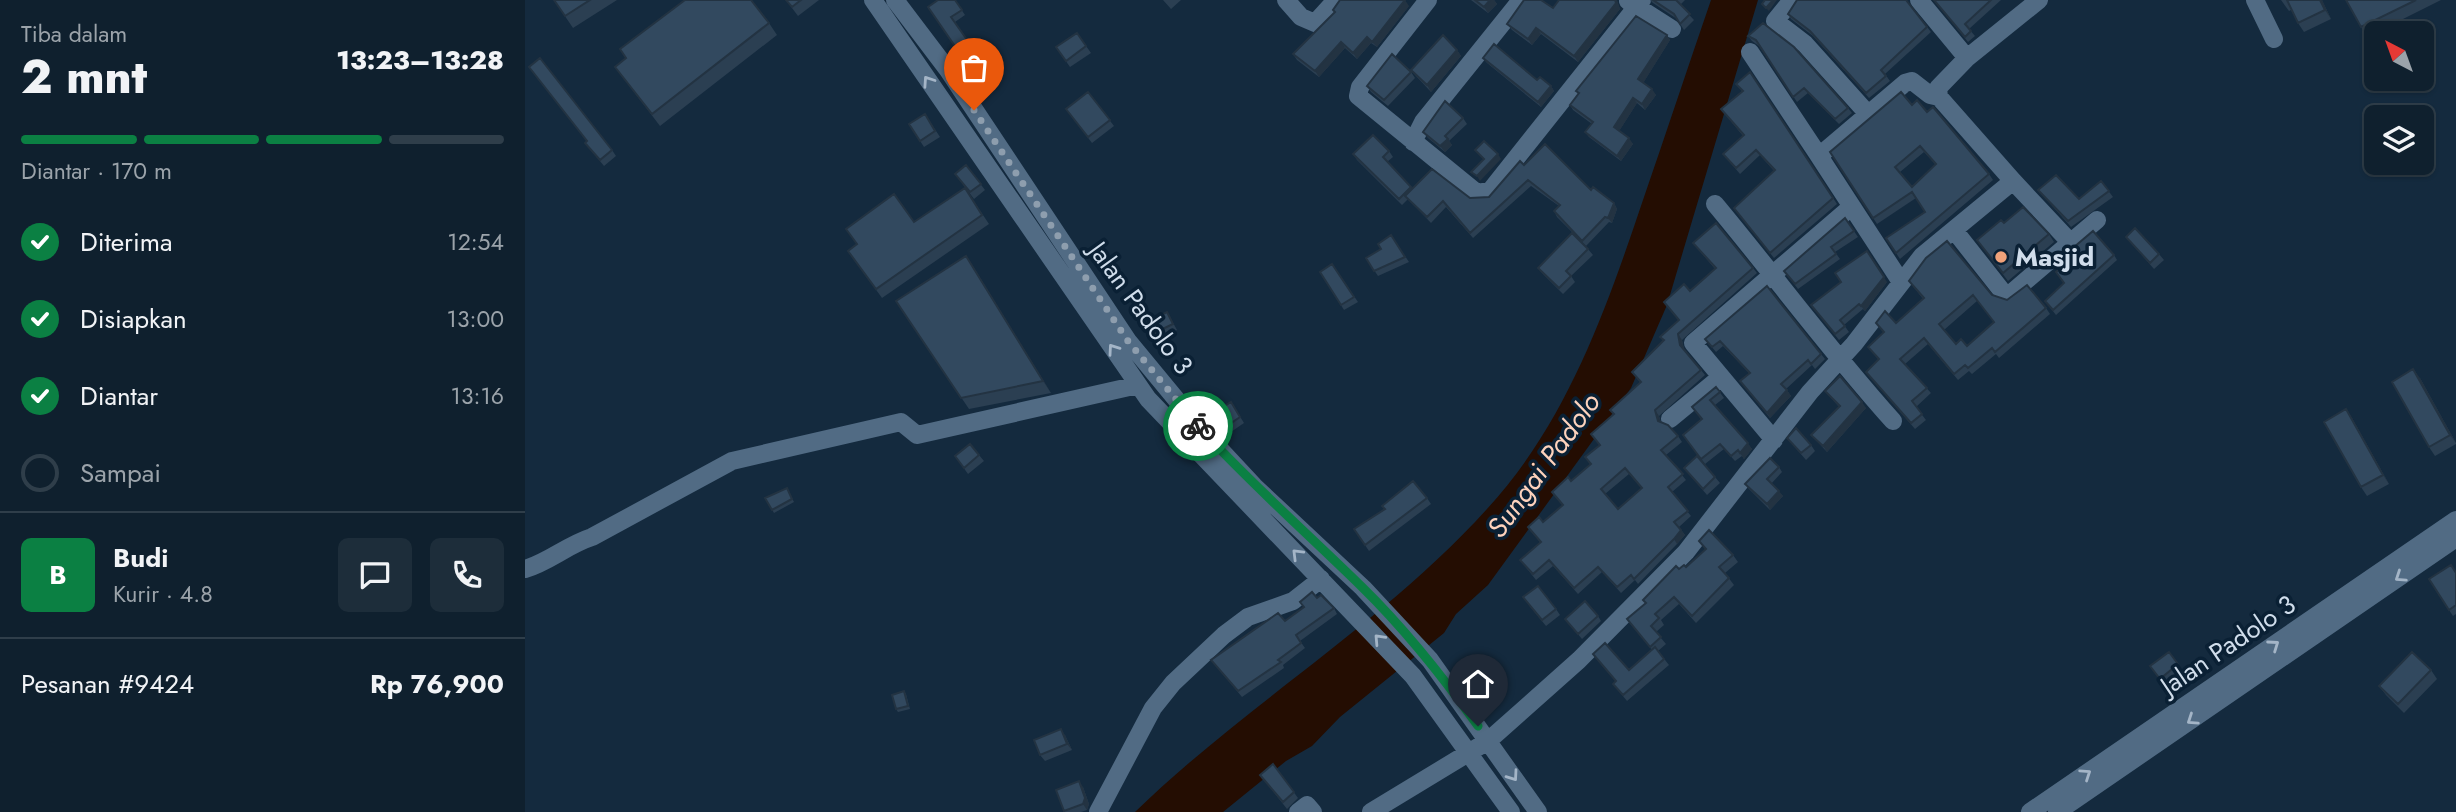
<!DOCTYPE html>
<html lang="id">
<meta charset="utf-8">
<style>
:root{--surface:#0f202e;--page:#1d2d3a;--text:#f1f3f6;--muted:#9ba3aa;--line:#2f3e4a;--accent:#0b8043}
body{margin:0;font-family:Jost,sans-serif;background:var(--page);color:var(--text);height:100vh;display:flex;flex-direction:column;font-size:26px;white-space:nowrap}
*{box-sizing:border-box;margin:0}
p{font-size:23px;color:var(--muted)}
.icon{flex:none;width:38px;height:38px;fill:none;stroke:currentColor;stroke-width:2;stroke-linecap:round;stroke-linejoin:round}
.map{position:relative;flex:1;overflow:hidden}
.drawer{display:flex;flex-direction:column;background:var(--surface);width:525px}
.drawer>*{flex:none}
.needle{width:46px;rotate:319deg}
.buttons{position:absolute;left:1839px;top:21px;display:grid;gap:14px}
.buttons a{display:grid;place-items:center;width:70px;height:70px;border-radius:10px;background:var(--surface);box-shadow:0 2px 5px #0004,0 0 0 2px var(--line);font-size:35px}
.pin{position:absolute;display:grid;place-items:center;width:60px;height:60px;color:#fff;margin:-72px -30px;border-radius:50% 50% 50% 0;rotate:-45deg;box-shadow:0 0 7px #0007}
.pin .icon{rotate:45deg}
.courier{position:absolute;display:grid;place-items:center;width:70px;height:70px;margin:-35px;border:5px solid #0b8043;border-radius:50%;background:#fff;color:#222;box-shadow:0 2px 9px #0007}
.headline em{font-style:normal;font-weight:800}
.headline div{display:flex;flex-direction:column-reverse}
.headline{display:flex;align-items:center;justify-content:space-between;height:119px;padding:0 21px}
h1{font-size:46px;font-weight:800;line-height:52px}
.bar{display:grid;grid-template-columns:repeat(4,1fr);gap:10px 7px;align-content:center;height:84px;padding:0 21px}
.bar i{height:9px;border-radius:5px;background:var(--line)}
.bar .selected{background:var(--accent)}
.bar p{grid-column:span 4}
.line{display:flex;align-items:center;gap:18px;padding:0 21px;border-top:2px solid var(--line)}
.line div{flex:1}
.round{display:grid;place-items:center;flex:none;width:74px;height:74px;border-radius:10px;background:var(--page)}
ol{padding:0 21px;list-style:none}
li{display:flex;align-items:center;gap:21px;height:77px}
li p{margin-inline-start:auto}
li .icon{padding:7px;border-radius:50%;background:var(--accent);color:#fff;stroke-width:4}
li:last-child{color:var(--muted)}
li i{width:38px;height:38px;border:4px solid var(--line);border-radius:50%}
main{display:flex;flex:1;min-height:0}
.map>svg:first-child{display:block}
.water{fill:#240d02}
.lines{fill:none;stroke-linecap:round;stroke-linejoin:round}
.minor{stroke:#516b84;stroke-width:18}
.wall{fill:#2b3f52;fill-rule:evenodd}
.shaded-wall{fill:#233342}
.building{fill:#32495f;stroke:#233342;stroke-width:2;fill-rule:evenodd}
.oneway{stroke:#a4b5c7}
.done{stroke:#8e9eae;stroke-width:7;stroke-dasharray:0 12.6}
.route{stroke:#0b8043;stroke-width:9}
.poi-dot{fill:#f0a27a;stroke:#0a2034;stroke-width:2.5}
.labels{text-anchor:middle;stroke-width:7;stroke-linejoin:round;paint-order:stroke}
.poi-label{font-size:26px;font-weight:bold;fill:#d0ddeb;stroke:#0a2034;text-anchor:start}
.street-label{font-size:26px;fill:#d0ddeb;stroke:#0a2034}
.water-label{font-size:28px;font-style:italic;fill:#fdd2bc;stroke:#0a2034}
</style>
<main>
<section class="drawer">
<div class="headline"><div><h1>2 mnt</h1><p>Tiba dalam</p></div><em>13:23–13:28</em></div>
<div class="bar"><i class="selected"></i><i class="selected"></i><i class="selected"></i><i></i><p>Diantar · 170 m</p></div>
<ol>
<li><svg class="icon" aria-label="check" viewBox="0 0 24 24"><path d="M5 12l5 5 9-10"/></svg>Diterima<p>12:54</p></li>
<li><svg class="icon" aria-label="check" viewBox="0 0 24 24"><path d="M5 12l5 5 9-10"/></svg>Disiapkan<p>13:00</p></li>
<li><svg class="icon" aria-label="check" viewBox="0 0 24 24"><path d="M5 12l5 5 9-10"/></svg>Diantar<p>13:16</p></li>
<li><i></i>Sampai</li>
</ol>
<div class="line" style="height:126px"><b class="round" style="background:var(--accent);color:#fff">B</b><div><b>Budi</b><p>Kurir · 4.8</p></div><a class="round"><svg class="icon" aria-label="chat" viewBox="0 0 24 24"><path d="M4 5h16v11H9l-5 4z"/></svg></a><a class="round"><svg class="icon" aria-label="phone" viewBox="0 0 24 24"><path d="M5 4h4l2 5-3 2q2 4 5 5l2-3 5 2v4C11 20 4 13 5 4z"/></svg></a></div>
<div class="line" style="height:91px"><div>Pesanan #9424</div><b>Rp 76,900</b></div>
</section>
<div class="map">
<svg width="1931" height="812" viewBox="0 0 1931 812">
<rect width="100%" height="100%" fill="#142a3e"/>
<!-- water -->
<path class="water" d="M1186,0H1233L1142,305L1106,388L963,585L931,614L919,633L815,717L787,746L761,761L698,812H610C721,704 858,624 962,509C1042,422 1081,310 1118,200C1141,133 1163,67 1186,0Z"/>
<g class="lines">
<!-- minor -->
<path class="minor" d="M348,0L623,399L888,676L986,812
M370,0L423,70L603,341L674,427L729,486L838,588L905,660L1013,812
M761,0L776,17L790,23L811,0
M903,0L835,87L833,96L952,193L965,191L1117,0
M1267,0L1250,21L1280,44L1343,114
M1394,0L1442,58
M1730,0L1749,39
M1103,1L1147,29
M1225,52L1294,156
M888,142L898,122L996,0
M1488,181L1546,243
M1190,204C1250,276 1305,351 1368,421
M1429,230L1477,291L1484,295L1572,220
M1376,282L1294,156L1380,83L1387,81L1405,95L1414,97
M1145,419L1196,377
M1249,440L1168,343L1325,208
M0,569C24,562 42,545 67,537L207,461L376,422L392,435L613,385
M573,812L628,708L648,683L699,635L723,617L768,601L796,579
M773,812L782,805L788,812
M846,812L963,741L1054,660L1161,552L1285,392L1329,344L1397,256L1488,181L1414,97L1413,88L1442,58L1514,0
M1505,812L1931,520
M1532,812L1931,538"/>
</g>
<!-- wall -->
<path class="wall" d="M29,0H92L48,28Z
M261,0H294L273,16Z
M430,0L440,15L430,22L449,49L438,57L403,7Z
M638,0H656L646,9Z
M946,0H969L972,4L963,13Z
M1125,0H1160L1155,5L1169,20L1159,30L1152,19L1128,3Z
M1409,0H1476L1444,29L1450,36L1443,42Z
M1756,0H1797L1806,19L1779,32L1773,23L1766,10L1764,11Z
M1821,0H1916L1842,37L1836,27Z
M1092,1L1095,9L1053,62L1016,34L1007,45L987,30L982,24L1028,8Z
M1383,2L1406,32L1360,74L1365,81L1344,98L1288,36L1266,19L1263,14Z
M884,6L852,47L846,43L832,59L820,48L794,77L772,60L768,54Z
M244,23L252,35L135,126L90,67Z
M1238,23L1323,108L1327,113L1314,124L1283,93L1272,102L1234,46L1227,41L1223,36Z
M552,33L566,53L545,67L531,47Z
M1142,35L1145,40L1118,83L1131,95L1120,110L1112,103L1094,131L1108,144L1096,161L1064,137L1060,132L1067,124L1048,110L1045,105L1053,94L1051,91Z
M932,50L936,56L906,92L891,76L886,70Z
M958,58L1026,86L1029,91L1016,107L962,63Z
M886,72L890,78L863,106L846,92L842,86Z
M1225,72L1312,204L1249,258L1213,214L1249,171L1235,155L1215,174L1198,154L1218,136L1196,109L1217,91L1211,84Z
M563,92L589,126L567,143L541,109Z
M1387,105L1402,112L1464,174L1468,180L1375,259L1361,238L1400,212L1391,198L1352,224L1305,152ZM1399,152L1411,165L1387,187L1375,172Z
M400,114L415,137L399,147L384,124Z
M938,118L942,124L924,141L927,145L920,152L903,138L898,132Z
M62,141L87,150L91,156L79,166L60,143Z
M864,151L868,157L862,162L887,189L945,198L964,197L999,165L1066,190L1089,203L1092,209L1087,223L1084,222L1061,246L1032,217L1029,211L1034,206L1006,186L948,238L921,207L906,223L883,199L877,205L832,160L828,154Z
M441,165L460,190L449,199L430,174Z
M1576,181L1588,197L1546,227L1513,190L1554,199Z
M440,188L464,224L357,298L323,251L389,222Z
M1320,218L1333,237L1310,252L1315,259L1273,289L1259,271Z
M1479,223L1524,234L1529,242L1483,281L1458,248Z
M866,235L884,262L853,276L841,258L856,249Z
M1601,237L1634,254L1639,260L1629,269Z
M1168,243L1228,268L1232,273L1157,340L1159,349L1180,375L1134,416L1136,422L1153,436L1157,442L1141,455L1161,480L1147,492L1166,516L1154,527L1160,535L1152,544L1113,584L1110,580L1096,593L1077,572L1053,594L1028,566L1011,580L995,560L1015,542L1003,527L1018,522L1038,505L1027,492L1046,481L1065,464L1060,457L1075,445L1066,434L1088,415L1115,382L1107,372L1138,341L1135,337L1154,320L1139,302L1165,291L1190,269ZM1104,474L1117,488L1093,509L1080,494Z
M1063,249L1068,255L1046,276L1050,282L1038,294L1018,274L1013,268Z
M1589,255L1592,260L1531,315L1523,305L1520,301L1539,283V265L1535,259Z
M807,264L833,302L819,310L795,272Z
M449,268L526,393L444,409L371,301Z
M1384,281L1467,295L1482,300L1521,308L1525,314L1474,358L1471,354L1447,374L1444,371L1433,380L1403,344L1380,364L1406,393L1391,407L1401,420L1390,429L1341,372L1354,360L1343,347L1359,332L1351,323H1371L1398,299ZM1452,301L1469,322L1442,346L1431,344L1419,330Z
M1362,282L1340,311L1338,309L1319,325L1324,332L1314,340L1290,310Z
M642,312L652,330L627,342L623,336Z
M1180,339L1296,354L1300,359L1290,369L1287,365L1261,389L1266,396L1245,418L1215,381L1224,373L1198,346L1191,352Z
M1895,378L1931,443V444L1910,456L1904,447Z
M1191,387L1199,398L1190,405L1227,449L1219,459L1217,456L1210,461L1199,449L1180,464L1158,435L1176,419L1167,407Z
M1300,391L1341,408L1302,452L1286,435L1314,407Z
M706,402L719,423L703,434L689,413Z
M1821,409L1827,418L1864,484L1842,496L1836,487Z
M1262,438L1286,445L1290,451L1281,460Z
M454,455L459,461L443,474L430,456Z
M1254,467L1257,472L1246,484L1258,496L1245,510L1224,489L1220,484Z
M1159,468L1190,477L1195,483L1182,495Z
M262,488L269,502L249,513L240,498Z
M902,498L906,504L844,551L829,529Z
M1174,541L1208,555L1213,562L1200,573L1209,585L1171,623L1154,604L1136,620L1139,625L1131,632L1141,644L1133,651L1144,665L1102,701L1088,684L1091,681L1068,654L1104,670L1127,650L1102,619L1121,603L1154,569L1161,567L1181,550Z
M1931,573V614L1928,616L1924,610Z
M792,598L809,608L812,614L775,641L780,648L758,665L759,668L717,697L686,660L760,621Z
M1003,604L1031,609L1035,615L1021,626Z
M1073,616L1076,621L1057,639L1040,619Z
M1644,652L1657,670L1639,685L1625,666Z
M1906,670L1912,679L1879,713L1861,695L1854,686Z
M379,691L381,694L385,709L373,712L371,709Z
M540,735L547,750L520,761L515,755Z
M748,764L773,798L762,809L735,775Z
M558,787L564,804L562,810L556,812H540L539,811Z"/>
<!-- shaded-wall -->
<path class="shaded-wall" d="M880,0L884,6L852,47L847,42Z
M965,0H969L972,4L963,13L959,7Z
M1090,0H1092L1095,9L1053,62L1049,56Z
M1248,0H1252L1244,11L1241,8Z
M1795,0H1797L1806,19L1800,10Z
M1011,28L1016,34L1007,45L1003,39Z
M1142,35L1145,40L1117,85L1113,79Z
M842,37L846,43L832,59L828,53Z
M816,42L820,48L794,77L790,71Z
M932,50L936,56L906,92L902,85Z
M1026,86L1029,91L1016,107L1013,102Z
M1127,89L1131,95L1120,110L1117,104Z
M1108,98L1112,103L1093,133L1089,127Z
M1104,138L1108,144L1096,161L1092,156Z
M923,139L927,145L920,152L915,146Z
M973,154L976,159L955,181L952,176Z
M1089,203L1092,209L1087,223L1083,218Z
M1342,251L1362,282L1340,311L1336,306Z
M441,256L449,268L526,393L518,381Z
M1153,334L1157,340L1159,350L1155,345Z
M1888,369L1895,378L1931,443L1925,435Z
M1262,390L1266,396L1245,418L1242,413Z
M1337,402L1341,408L1302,452L1298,446Z
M1821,409L1827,418L1864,484L1858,475Z
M1130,410L1134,416L1137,427L1133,421Z
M1223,443L1227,449L1219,459L1215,453Z
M1254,491L1258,496L1245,510L1242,504Z
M1156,530L1160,535L1152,544L1149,539Z
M536,729L540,735L547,750L542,744Z
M554,781L558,787L564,804L562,810L558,804Z"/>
<!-- building -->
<path class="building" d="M29,0H65L40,16Z
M160,0H226L244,23L127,114L90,67L101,58L95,49Z
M261,0H276L267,7Z
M413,0H430L437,10L426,17L445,44L434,52L403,7Z
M815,0H880L847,42L842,37L828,53L816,42L790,71L768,54L810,12L808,10Z
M950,0H965L959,7Z
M999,0H1016L1028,8L1034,0H1090L1091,3L1049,56L1011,28L1003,39L982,24Z
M1128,0H1151L1165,14L1155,24L1149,14Z
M1240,0H1248L1241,8L1237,4Z
M1272,0H1381L1402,27L1356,70L1361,76L1341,93L1285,31L1263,14Z
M1409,0H1466L1440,24L1446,31L1440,37Z
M1762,0H1795L1800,10L1773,23Z
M1821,0H1891L1836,27Z
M1111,16L1142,35L1113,79L1127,89L1117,104L1108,98L1089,127L1104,138L1092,156L1060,132L1068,122L1045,105L1054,93L1051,91Z
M1238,23L1269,47L1323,108L1310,119L1279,88L1268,97L1231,40L1223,36Z
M552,33L561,46L541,61L531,47Z
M918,35L932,50L902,85L886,70Z
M969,44L1012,80L1015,77L1026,86L1013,102L958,58Z
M867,54L886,72L859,100L842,86Z
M15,58L87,150L75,160L60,143L62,141L4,67Z
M1225,72L1308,198L1245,253L1209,208L1250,170L1231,150L1211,168L1198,154L1219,135L1196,109L1218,91L1211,84Z
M563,92L585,120L563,137L541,109Z
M1376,92L1387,105L1392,100L1402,112L1408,107L1464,174L1371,253L1361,238L1400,212L1387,192L1348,218L1305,152ZM1395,146L1411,164L1387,187L1370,167Z
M920,101L938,118L920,136L923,139L915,146L898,132Z
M400,114L410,131L395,141L384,124Z
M848,135L864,151L858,157L886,187L874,199L828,154Z
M959,141L973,154L952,176L946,172L959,159L950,150Z
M1020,144L1066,190L1068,187L1089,203L1083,218L1080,217L1057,241L1029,211L1035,205L1003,180L945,233L918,201L902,217L880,196L907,169L945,198L964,197L995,161L999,165Z
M441,165L456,184L445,192L430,174Z
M1531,175L1554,199L1576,181L1584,191L1543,221L1513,190Z
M440,188L457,215L351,289L323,251L332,244L321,229L369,194L389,222Z
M1498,207L1524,234L1478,273L1452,240L1476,220L1479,223Z
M1320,218L1329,231L1306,247L1311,254L1270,284L1259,271Z
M1191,223L1228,268L1153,334L1155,345L1176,370L1130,410L1133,421L1143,425L1153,436L1136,450L1158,474L1143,487L1163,511L1149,522L1156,530L1149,539L1109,579L1106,575L1092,587L1073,567L1049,588L1024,560L1008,574L995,560L1016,542L1003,527L1014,517L1018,522L1038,505L1027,492L1043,477L1046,481L1066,464L1060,457L1075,445L1066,434L1089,414L1085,410L1116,382L1107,372L1139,340L1135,337L1154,320L1139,302L1159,284L1165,291L1191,268L1168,243ZM1100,468L1117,488L1093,509L1076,489Z
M1610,228L1634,254L1625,263L1601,237Z
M1568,231L1589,255L1528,310L1520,301L1539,283L1531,272L1540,265L1535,259Z
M1047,233L1063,249L1041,271L1046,276L1034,288L1013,268Z
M866,235L880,257L849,271L841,258L856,249L853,244Z
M1422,241L1467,295L1482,300L1502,285L1521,308L1470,352L1467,348L1443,368L1440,365L1429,374L1399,338L1375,359L1402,388L1387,401L1397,414L1386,423L1341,372L1354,359L1343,347L1359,332L1351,323L1360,311L1371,323L1399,298L1384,281L1401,258ZM1448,295L1469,322L1442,346L1436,339L1431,344L1414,324Z
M1342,251L1359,277L1336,306L1334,304L1315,320L1320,326L1310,334L1286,305L1316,282L1310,273Z
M441,256L518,381L436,398L371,301Z
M807,264L829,297L816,305L795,272Z
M1242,286L1296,354L1286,364L1283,360L1256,384L1262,390L1242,413L1215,381L1225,373L1195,341L1187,347L1180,339Z
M642,312L648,324L623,336L618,324Z
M1888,369L1925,435L1904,447L1867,382Z
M1315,376L1337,402L1298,446L1286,435L1315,406L1300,391Z
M1191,387L1195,392L1185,400L1223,443L1215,453L1213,450L1206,456L1195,444L1176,459L1158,435L1177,419L1167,407Z
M706,402L715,417L699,428L689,413Z
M1821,409L1858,475L1836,487L1799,422Z
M1271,428L1286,445L1276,453L1262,438Z
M445,444L454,455L439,468L430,456Z
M1172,456L1190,477L1178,489L1159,468Z
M1245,458L1254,467L1242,479L1254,491L1242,504L1220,484Z
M888,481L902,498L840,545L829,529L860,509L857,506Z
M262,488L267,499L247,510L240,498Z
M1184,530L1208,555L1194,567L1204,578L1167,616L1149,597L1130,614L1134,618L1126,626L1136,637L1125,647L1102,619L1121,603L1118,600L1151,566L1154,569L1159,565L1161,567L1181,549L1174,541Z
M1926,565L1931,573V605L1924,610L1904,579Z
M1013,586L1031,609L1017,620L998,597Z
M787,592L792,598L796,595L809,608L771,635L776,643L753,660L756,662L713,691L686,660L753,613L760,621L779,607L775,602Z
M1060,601L1073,616L1053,634L1040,619Z
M1080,643L1104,670L1130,647L1139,659L1098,695L1088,684L1091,681L1068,654Z
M1644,652L1653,664L1635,679L1625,666Z
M1887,652L1906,670L1873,704L1854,686Z
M379,691L383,706L371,709L367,695Z
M536,729L542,744L515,755L509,740Z
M748,764L769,792L758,802L735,775Z
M554,781L560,798L558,804L539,811L531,790Z"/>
<!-- one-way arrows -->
<defs><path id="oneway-chevron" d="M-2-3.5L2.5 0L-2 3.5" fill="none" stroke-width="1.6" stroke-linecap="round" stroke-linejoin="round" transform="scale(1.75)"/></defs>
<g class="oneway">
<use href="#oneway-chevron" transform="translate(403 81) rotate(-124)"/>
<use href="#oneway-chevron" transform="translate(588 349) rotate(-125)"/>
<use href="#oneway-chevron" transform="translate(772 554) rotate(-135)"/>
<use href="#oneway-chevron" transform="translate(1875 577) rotate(146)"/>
<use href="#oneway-chevron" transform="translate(854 639) rotate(-133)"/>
<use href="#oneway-chevron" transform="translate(1749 645) rotate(-35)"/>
<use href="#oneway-chevron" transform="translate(1667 720) rotate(146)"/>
<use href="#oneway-chevron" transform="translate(1561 774) rotate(-34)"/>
<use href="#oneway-chevron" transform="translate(988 776) rotate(55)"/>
</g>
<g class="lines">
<!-- done -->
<path class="done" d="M449,110L603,341L673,426"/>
<!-- route -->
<path class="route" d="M673,426C725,483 782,533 837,587C881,630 918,677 953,726"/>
</g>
<!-- markers -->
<circle class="poi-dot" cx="1476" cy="257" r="7"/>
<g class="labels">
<!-- poi labels -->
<g class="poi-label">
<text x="1490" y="266">Masjid</text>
</g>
<!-- street labels -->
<g class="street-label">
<text transform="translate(616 308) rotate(54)" y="9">Jalan Padolo 3</text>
<text transform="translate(1703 645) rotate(-34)" y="9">Jalan Padolo 3</text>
</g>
<!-- water labels -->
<g class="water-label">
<text transform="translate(1018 465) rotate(-54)" y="10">Sungai Padolo</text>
</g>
</g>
</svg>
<div class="buttons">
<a><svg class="needle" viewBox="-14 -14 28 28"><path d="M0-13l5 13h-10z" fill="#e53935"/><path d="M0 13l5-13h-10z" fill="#9ba3aa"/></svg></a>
<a><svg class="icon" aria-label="layers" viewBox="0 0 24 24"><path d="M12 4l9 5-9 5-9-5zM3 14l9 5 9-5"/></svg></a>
</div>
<div class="pin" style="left:449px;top:110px;background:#ea580c"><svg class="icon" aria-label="bag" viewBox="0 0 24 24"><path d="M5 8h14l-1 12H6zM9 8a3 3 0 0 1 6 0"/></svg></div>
<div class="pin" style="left:953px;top:726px;background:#1f2937"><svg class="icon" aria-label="home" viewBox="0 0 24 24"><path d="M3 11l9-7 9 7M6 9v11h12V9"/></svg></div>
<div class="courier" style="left:673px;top:426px"><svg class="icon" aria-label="bike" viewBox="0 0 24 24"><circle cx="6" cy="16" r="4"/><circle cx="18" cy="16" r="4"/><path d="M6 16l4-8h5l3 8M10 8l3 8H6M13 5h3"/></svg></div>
</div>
</main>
